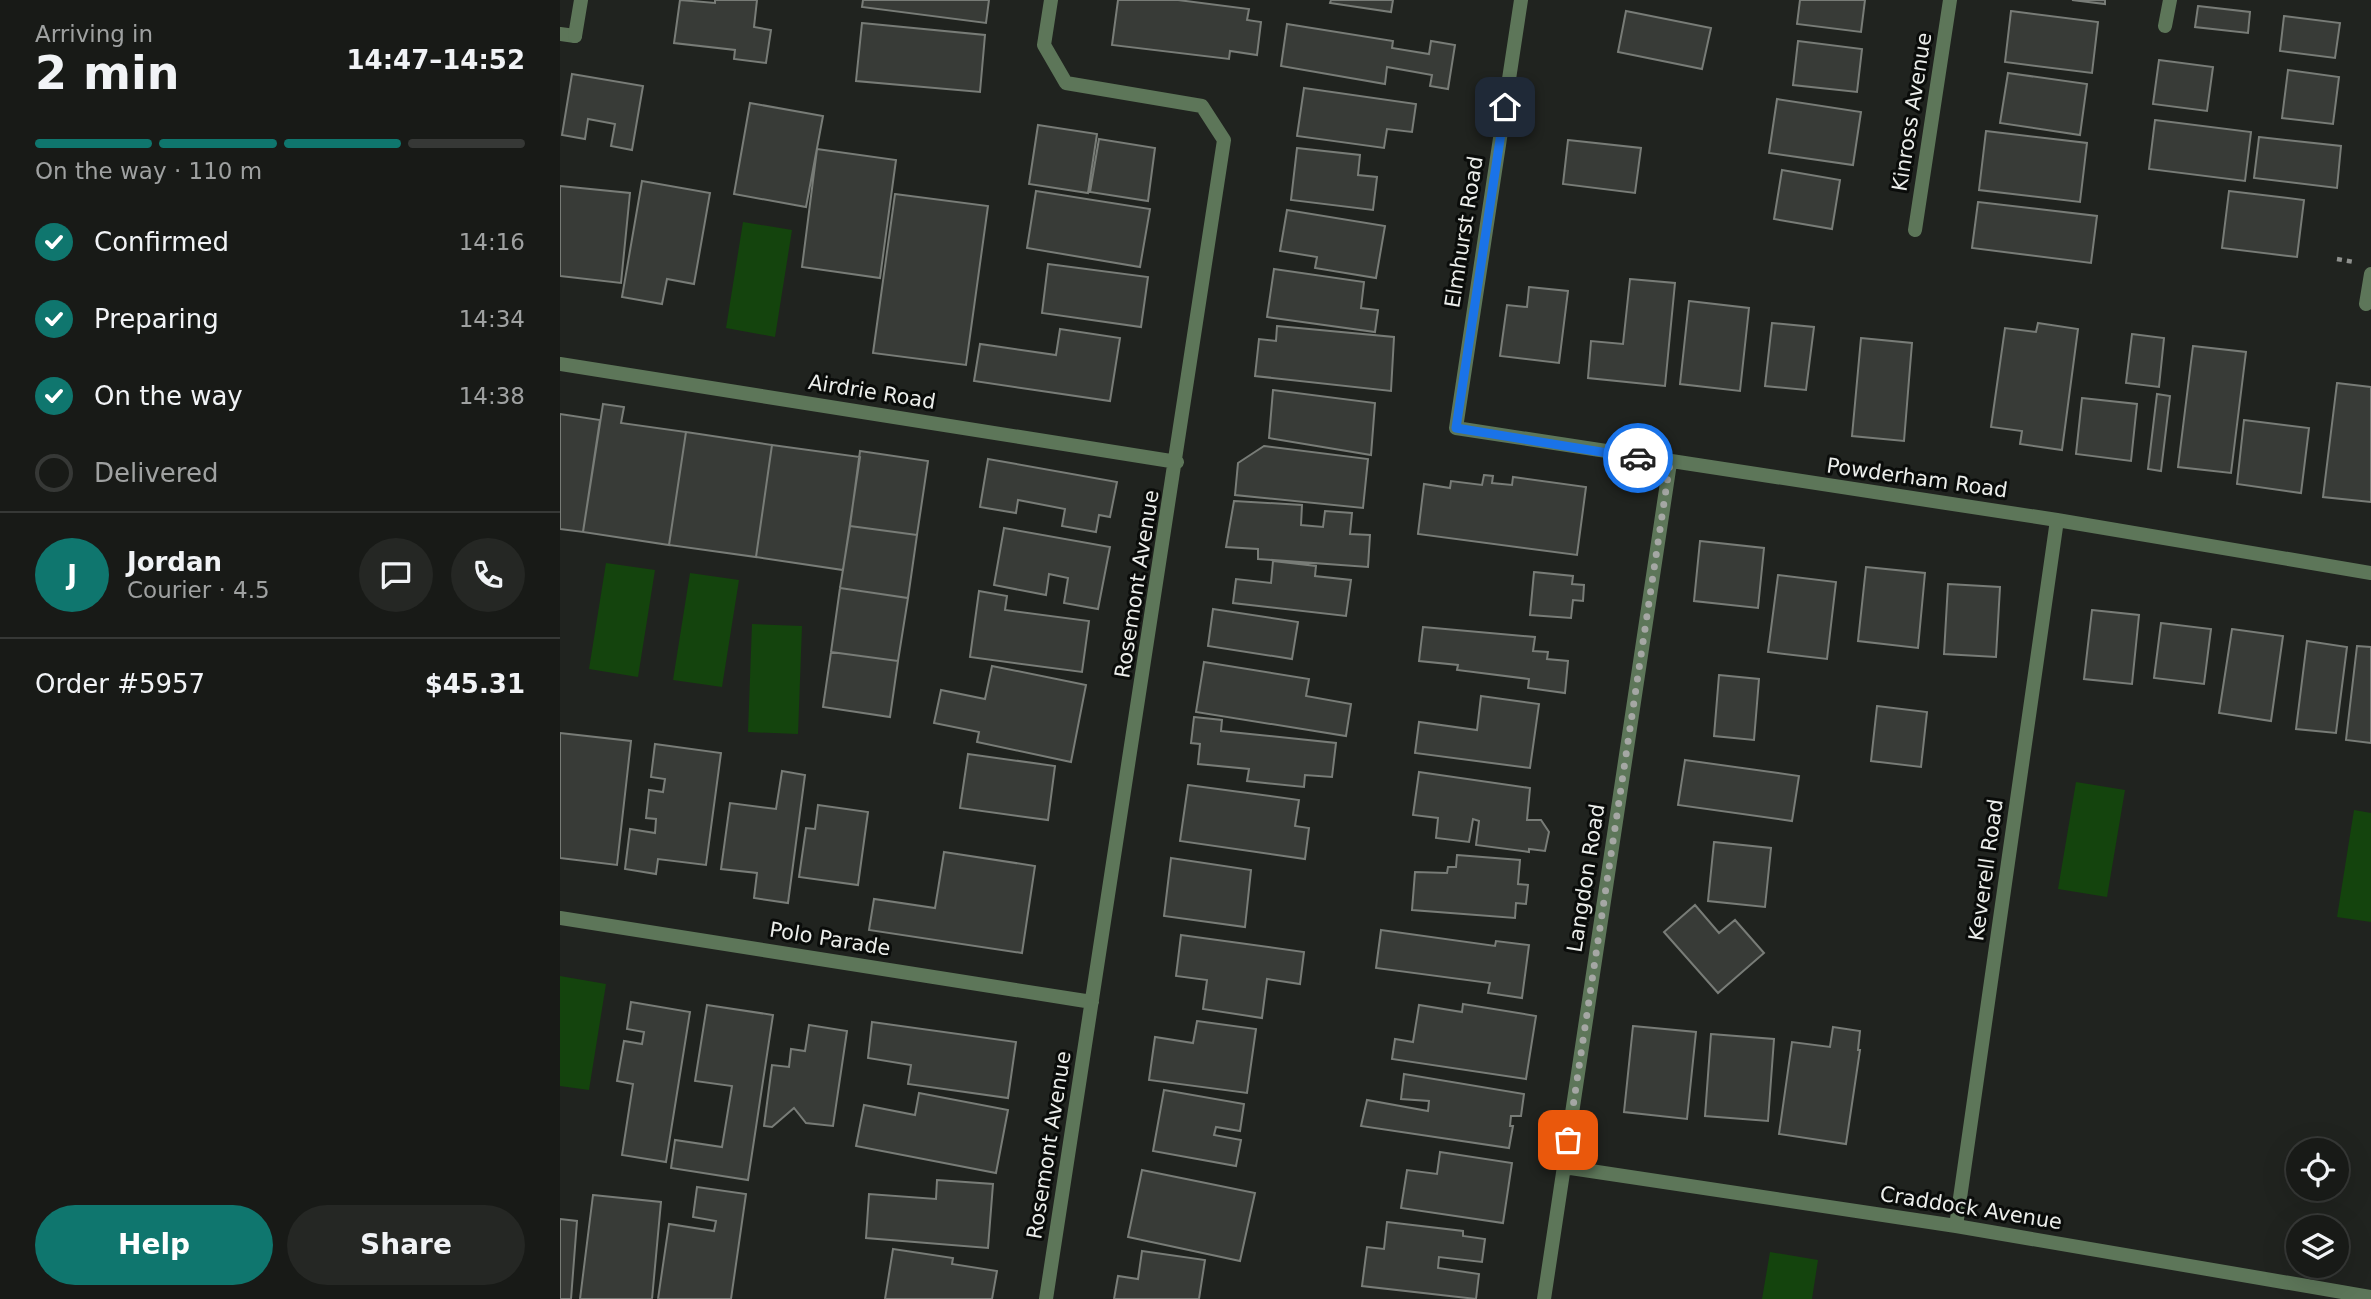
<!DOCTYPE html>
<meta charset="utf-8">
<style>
:root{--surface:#181a17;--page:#252724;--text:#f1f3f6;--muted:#9fa1a1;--line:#363836;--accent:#0f766e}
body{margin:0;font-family:"DejaVu Sans",sans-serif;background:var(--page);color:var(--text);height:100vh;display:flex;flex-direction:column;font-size:26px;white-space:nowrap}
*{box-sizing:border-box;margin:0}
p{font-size:23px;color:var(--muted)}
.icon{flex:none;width:38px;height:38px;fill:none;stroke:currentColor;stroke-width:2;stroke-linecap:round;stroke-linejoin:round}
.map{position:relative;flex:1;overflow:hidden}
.side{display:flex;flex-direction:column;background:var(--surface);width:560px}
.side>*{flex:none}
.buttons{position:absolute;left:1726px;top:1138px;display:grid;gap:14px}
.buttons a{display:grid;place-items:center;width:63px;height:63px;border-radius:50%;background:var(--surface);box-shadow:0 7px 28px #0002,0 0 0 2px var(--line);font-size:35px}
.pin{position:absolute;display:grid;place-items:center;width:60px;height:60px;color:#fff;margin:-30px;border-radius:14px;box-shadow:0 4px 10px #0006}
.courier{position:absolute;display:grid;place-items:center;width:70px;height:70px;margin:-35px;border:5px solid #1a73e8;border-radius:50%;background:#fff;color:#222;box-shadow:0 2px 9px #0007}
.headline em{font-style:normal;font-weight:700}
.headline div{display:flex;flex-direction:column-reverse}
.headline{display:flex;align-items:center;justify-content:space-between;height:119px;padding:0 35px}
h1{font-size:46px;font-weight:700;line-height:52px}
.bar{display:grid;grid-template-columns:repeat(4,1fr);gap:10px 7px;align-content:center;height:84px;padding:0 35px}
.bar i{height:9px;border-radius:5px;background:var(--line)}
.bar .on{background:var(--accent)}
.bar p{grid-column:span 4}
.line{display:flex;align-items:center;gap:18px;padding:0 35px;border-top:2px solid var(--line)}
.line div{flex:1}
.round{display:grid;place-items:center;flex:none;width:74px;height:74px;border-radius:37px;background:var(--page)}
ol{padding:0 35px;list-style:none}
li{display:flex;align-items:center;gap:21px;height:77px}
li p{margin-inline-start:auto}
li .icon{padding:7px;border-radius:50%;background:var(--accent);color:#fff;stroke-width:4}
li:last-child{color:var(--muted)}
li i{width:38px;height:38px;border:4px solid var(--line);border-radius:50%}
.cta{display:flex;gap:14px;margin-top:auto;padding:14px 35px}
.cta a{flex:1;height:80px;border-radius:42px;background:var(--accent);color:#fff;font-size:28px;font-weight:700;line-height:80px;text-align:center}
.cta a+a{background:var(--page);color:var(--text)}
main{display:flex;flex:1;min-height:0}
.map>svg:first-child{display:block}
.garden{fill:#14440d}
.building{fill:#383b37;stroke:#787c77;stroke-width:2}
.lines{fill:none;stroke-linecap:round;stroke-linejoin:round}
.path{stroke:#8f918e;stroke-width:4.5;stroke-dasharray:5 5;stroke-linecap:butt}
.lane{stroke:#5d7659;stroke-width:14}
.street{stroke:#5d7659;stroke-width:14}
.done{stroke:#a5a7a4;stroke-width:7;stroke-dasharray:0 12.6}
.route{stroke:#1a73e8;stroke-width:9}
.labels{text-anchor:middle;stroke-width:6;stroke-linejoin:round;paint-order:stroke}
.street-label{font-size:21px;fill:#eceeeb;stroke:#0a0c0a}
</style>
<main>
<section class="side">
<div class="headline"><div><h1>2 min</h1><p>Arriving in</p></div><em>14:47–14:52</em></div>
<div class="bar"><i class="on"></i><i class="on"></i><i class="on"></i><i></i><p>On the way · 110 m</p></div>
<ol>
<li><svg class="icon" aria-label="check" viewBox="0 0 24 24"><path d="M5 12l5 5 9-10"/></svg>Confirmed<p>14:16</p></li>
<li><svg class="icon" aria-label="check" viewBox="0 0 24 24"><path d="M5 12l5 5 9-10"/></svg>Preparing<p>14:34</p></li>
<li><svg class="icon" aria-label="check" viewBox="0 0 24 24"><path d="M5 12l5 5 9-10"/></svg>On the way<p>14:38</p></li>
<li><i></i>Delivered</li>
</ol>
<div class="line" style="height:126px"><b class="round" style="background:var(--accent);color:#fff">J</b><div><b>Jordan</b><p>Courier · 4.5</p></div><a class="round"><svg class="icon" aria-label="chat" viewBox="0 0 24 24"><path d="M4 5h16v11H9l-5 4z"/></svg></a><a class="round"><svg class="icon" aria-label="phone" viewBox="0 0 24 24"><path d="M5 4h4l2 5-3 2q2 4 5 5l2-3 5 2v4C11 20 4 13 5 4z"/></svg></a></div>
<div class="line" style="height:91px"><div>Order #5957</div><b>$45.31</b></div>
<div class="cta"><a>Help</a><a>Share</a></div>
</section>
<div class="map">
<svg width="1811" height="1299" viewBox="0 0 1811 1299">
<rect width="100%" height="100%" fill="#20231f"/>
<!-- garden -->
<path class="garden" d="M183,222L232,230L215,337L166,328Z
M46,563L95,570L78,677L29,669Z
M130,573L179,580L162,687L113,680Z
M192,624L242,626L238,734L188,732Z
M1516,782L1565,790L1547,897L1498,889Z
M1794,810L1811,813V922L1777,917Z
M0,976L46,984L29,1090L0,1086Z
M1210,1252L1258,1260L1252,1299H1202Z"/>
<!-- building -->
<path class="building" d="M120,0L155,3V0H197L194,27L211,30L206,63L174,59L175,50L114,43Z
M303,0H429L426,23L302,7Z
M558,0H618L689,9L687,20L701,22L697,55L670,51L669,59L552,45Z
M771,0H833L831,12L770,3Z
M1240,0H1305L1301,32L1237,24Z
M1512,0H1545V4Z
M1638,6L1690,12L1688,33L1635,27Z
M1066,11L1151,28L1142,69L1058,52Z
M1451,11L1538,22L1532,73L1445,62Z
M1724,16L1780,23L1775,58L1720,51Z
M302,23L425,35L420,92L296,81Z
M727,24L833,41L832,48L869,54L871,41L895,45L888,89L870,86L872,75L827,67L825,84L721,66Z
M1238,41L1302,49L1297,92L1233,85Z
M1599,60L1653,67L1647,111L1593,104Z
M1728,70L1779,77L1773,124L1722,118Z
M1448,73L1527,84L1520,135L1440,123Z
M12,74L83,86L72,150L51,146L55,124L28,119L25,139L2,135Z
M744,88L856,104L852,132L827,129L824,148L737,136Z
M1217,99L1301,112L1293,165L1209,153Z
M190,103L263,116L246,207L174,194Z
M1595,120L1691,132L1685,181L1589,169Z
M478,125L537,134L528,193L469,184Z
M1426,131L1527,143L1520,202L1419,190Z
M1699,137L1781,146L1777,188L1694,178Z
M539,139L595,148L588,201L530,192Z
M1008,140L1081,148L1075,193L1003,184Z
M737,148L800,155L798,175L817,177L813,210L731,200Z
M257,149L336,160L320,278L242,267Z
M1222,170L1280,180L1272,229L1214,219Z
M82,181L150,193L134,284L107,279L102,304L62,297Z
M0,186L70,193L61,283L0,276Z
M476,191L590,209L580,267L467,248Z
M1669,191L1744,200L1737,257L1662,248Z
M335,194L428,206L406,365L313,353Z
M1418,202L1537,216L1531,263L1412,248Z
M727,210L825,226L816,278L755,268L757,257L720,251Z
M488,264L588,277L581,327L482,313Z
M714,269L804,282L801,308L818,310L815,332L707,317Z
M1070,279L1115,283L1105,386L1028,378L1031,341L1063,344Z
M969,287L1008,291L999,363L940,356L947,305L967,307Z
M1129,301L1189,308L1180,391L1120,384Z
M1212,323L1254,327L1246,390L1205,386Z
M1478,323L1518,329L1502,450L1460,444L1462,431L1431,427L1445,328L1476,332Z
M717,326L834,337L831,391L695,376L699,339L716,341Z
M500,329L560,338L550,401L414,381L420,344L496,355Z
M1572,334L1604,338L1599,387L1566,383Z
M1301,338L1352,343L1344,441L1292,436Z
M1633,346L1686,352L1671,473L1618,467Z
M1777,383L1811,387V502L1763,497Z
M713,390L815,403L811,455L709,438Z
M1597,394L1610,396L1601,471L1588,469Z
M1522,398L1577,404L1571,461L1516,454Z
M43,404L64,407L61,423L126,432L109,545L23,532Z
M0,414L40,420L23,532L0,529Z
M1684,420L1749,428L1741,493L1677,484Z
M126,432L212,445L196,557L109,545Z
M212,445L300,457L283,570L196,557Z
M704,446L808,459L803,508L675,495L678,463Z
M300,451L368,461L357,535L290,526Z
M428,459L557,482L550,517L539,515L536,532L502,526L505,509L458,500L456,513L420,507Z
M924,475L933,476L932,483L952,485L953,477L1026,487L1017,555L858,534L864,484L890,488L891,481L922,485Z
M674,501L742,505L741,525L763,527L765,511L792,513L790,534L810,535L808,567L698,559V549L666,547Z
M290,526L357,535L348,598L280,588Z
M444,528L550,547L538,609L504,603L508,578L489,574L486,595L434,585Z
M1140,541L1204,548L1198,608L1134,601Z
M713,561L756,566L755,576L791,580L786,616L673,603L676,579L711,583Z
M1306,567L1365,573L1358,648L1298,641Z
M974,572L1013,576L1012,584L1024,585L1023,601L1013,600L1011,618L970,615Z
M1218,575L1276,582L1267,659L1208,652Z
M1388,584L1440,587L1436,657L1384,654Z
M280,588L348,598L338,661L271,652Z
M419,591L447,596L445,610L529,621L522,672L410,657Z
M653,609L738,622L732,659L648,646Z
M1532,610L1579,615L1572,684L1524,679Z
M1601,623L1651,629L1644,684L1594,678Z
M863,627L975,637L973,651L988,652L987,659L1008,661L1005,693L968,688L969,679L897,670L898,665L859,661Z
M1672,629L1723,636L1711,721L1659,713Z
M1747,641L1787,647L1776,733L1736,729Z
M1797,646L1811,647V743L1786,740Z
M271,652L338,661L330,717L263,707Z
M644,662L749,679L746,696L791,704L786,736L636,712Z
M432,666L526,685L511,762L417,742L419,732L374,723L381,690L425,699Z
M1159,675L1199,679L1194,740L1154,736Z
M921,696L979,704L970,768L855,753L859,722L917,730Z
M1317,706L1367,712L1361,767L1311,761Z
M634,717L662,720L661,731L776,743L772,777L745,775L744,787L687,781L689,769L638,764L640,744L631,743Z
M0,733L71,741L57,865L0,858Z
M95,744L161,753L146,865L98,859L96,874L65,869L70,829L95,833L96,819L86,818L89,790L103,792L105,779L91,777Z
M408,754L495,766L488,820L400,808Z
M1125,760L1239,776L1232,821L1118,805Z
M222,771L245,775L228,903L194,898L197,873L161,869L170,803L216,809Z
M859,772L970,788L967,820H981L989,832L985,851L969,849V852L916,845L919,821L913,819L909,842L876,838L878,818L853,815Z
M628,785L739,800L735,826L749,828L745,859L620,841Z
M258,805L308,812L298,885L239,877L246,828L255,829Z
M1154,842L1211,848L1205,907L1148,901Z
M384,852L475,866L462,953L309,930L314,899L375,908Z
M897,855L960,860L958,884L968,885L966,904L956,903L955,918L852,910L855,872L887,873L888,867H896Z
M611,858L691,870L685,927L604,916Z
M1135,905L1159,933L1175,920L1204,953L1158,993L1104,932Z
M821,930L935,946L936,941L969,945L962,998L928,993L930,983L816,968Z
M621,935L744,952L740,984L707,979L702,1018L643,1009L647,980L616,976Z
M71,1002L130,1012L106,1162L62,1155L73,1084L57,1081L64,1041L82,1044L84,1032L67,1029Z
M903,1004L976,1016L966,1079L832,1059L835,1039L853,1042L859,1005L902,1012Z
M147,1005L213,1015L188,1180L111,1168L115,1140L162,1147L172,1086L135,1081Z
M637,1021L696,1029L687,1093L589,1080L595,1037L633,1043Z
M312,1022L456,1042L448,1098L348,1084L351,1065L308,1058Z
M249,1025L287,1031L273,1126L246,1123L234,1108L212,1127L204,1126L212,1065L229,1067L231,1049L245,1051Z
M1073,1026L1136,1032L1127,1119L1064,1112Z
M1273,1027L1300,1031L1298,1050H1300L1286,1144L1219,1134L1232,1042L1270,1047Z
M1151,1034L1214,1039L1208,1121L1145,1116Z
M844,1074L964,1094L961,1116H951L950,1126H953L949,1148L801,1126L807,1100L868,1111L869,1101L841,1099Z
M604,1090L684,1104L680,1131L656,1127L654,1135L681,1140L676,1166L593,1151Z
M359,1093L448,1110L436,1173L296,1146L304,1105L355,1115Z
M880,1152L952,1163L943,1223L841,1208L847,1170L877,1174Z
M582,1170L695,1193L680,1261L568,1237Z
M377,1180L433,1184L428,1248L306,1238L309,1194L376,1199Z
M137,1187L186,1194L171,1299H98L109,1224L154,1231L156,1221L133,1217Z
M33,1195L101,1202L92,1299H20Z
M0,1219L17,1221L11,1299H0Z
M827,1222L903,1231V1236L925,1239L922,1262L879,1257L878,1268L919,1274L916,1299L802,1286L807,1247L824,1249Z
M333,1249L393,1258L392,1264L437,1271L432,1299H325Z
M582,1251L645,1260L639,1299H554L558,1276L578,1279Z"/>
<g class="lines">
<!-- path -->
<path class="path" d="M1777,259L1794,262"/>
<!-- lane -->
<path class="lane" d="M1605,26L1610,0
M0,34L15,36"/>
<!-- street -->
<path class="street" d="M961,0L896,428L1497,520L1811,573
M15,36L21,0
M1355,230L1390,0
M1806,304L1811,274
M0,364L617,462
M0,918L532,1002
M1004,1167L1396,1226L1811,1297
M1396,1226L1497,520
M486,1299L664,140L642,106L506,83L484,45L491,0
M984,1299L1110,463"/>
</g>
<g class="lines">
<!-- done -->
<path class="done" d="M1008,1140L1110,463L1078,458"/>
<!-- route -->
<path class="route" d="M945,107L896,428L1078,458"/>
</g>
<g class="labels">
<!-- street labels -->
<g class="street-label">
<text transform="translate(1352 112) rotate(-81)" y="7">Kinross Avenue</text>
<text transform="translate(904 232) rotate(-81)" y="7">Elmhurst Road</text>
<text transform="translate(312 392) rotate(9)" y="7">Airdrie Road</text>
<text transform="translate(1357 478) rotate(8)" y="7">Powderham Road</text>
<text transform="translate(577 584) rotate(-81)" y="7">Rosemont Avenue</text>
<text transform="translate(1426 870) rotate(-82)" y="7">Keverell Road</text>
<text transform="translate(1026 878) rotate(-81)" y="7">Langdon Road</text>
<text transform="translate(270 939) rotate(9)" y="7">Polo Parade</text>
<text transform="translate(489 1145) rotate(-81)" y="7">Rosemont Avenue</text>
<text transform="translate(1411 1208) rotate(9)" y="7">Craddock Avenue</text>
</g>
</g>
</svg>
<div class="buttons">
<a><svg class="icon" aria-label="locate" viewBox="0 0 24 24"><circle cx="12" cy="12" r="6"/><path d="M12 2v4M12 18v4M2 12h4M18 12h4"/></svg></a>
<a><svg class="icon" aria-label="layers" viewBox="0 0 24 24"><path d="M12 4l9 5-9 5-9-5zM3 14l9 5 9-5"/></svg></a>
</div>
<div class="pin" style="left:1008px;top:1140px;background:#ea580c"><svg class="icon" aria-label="bag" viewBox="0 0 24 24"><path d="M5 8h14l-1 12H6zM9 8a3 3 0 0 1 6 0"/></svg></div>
<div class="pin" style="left:945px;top:107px;background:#1f2937"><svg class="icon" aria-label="home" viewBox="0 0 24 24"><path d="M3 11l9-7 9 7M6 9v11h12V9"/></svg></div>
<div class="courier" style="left:1078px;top:458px"><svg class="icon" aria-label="car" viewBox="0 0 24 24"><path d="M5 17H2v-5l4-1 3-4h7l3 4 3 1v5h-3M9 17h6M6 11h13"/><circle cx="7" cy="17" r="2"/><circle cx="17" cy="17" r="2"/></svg></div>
</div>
</main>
